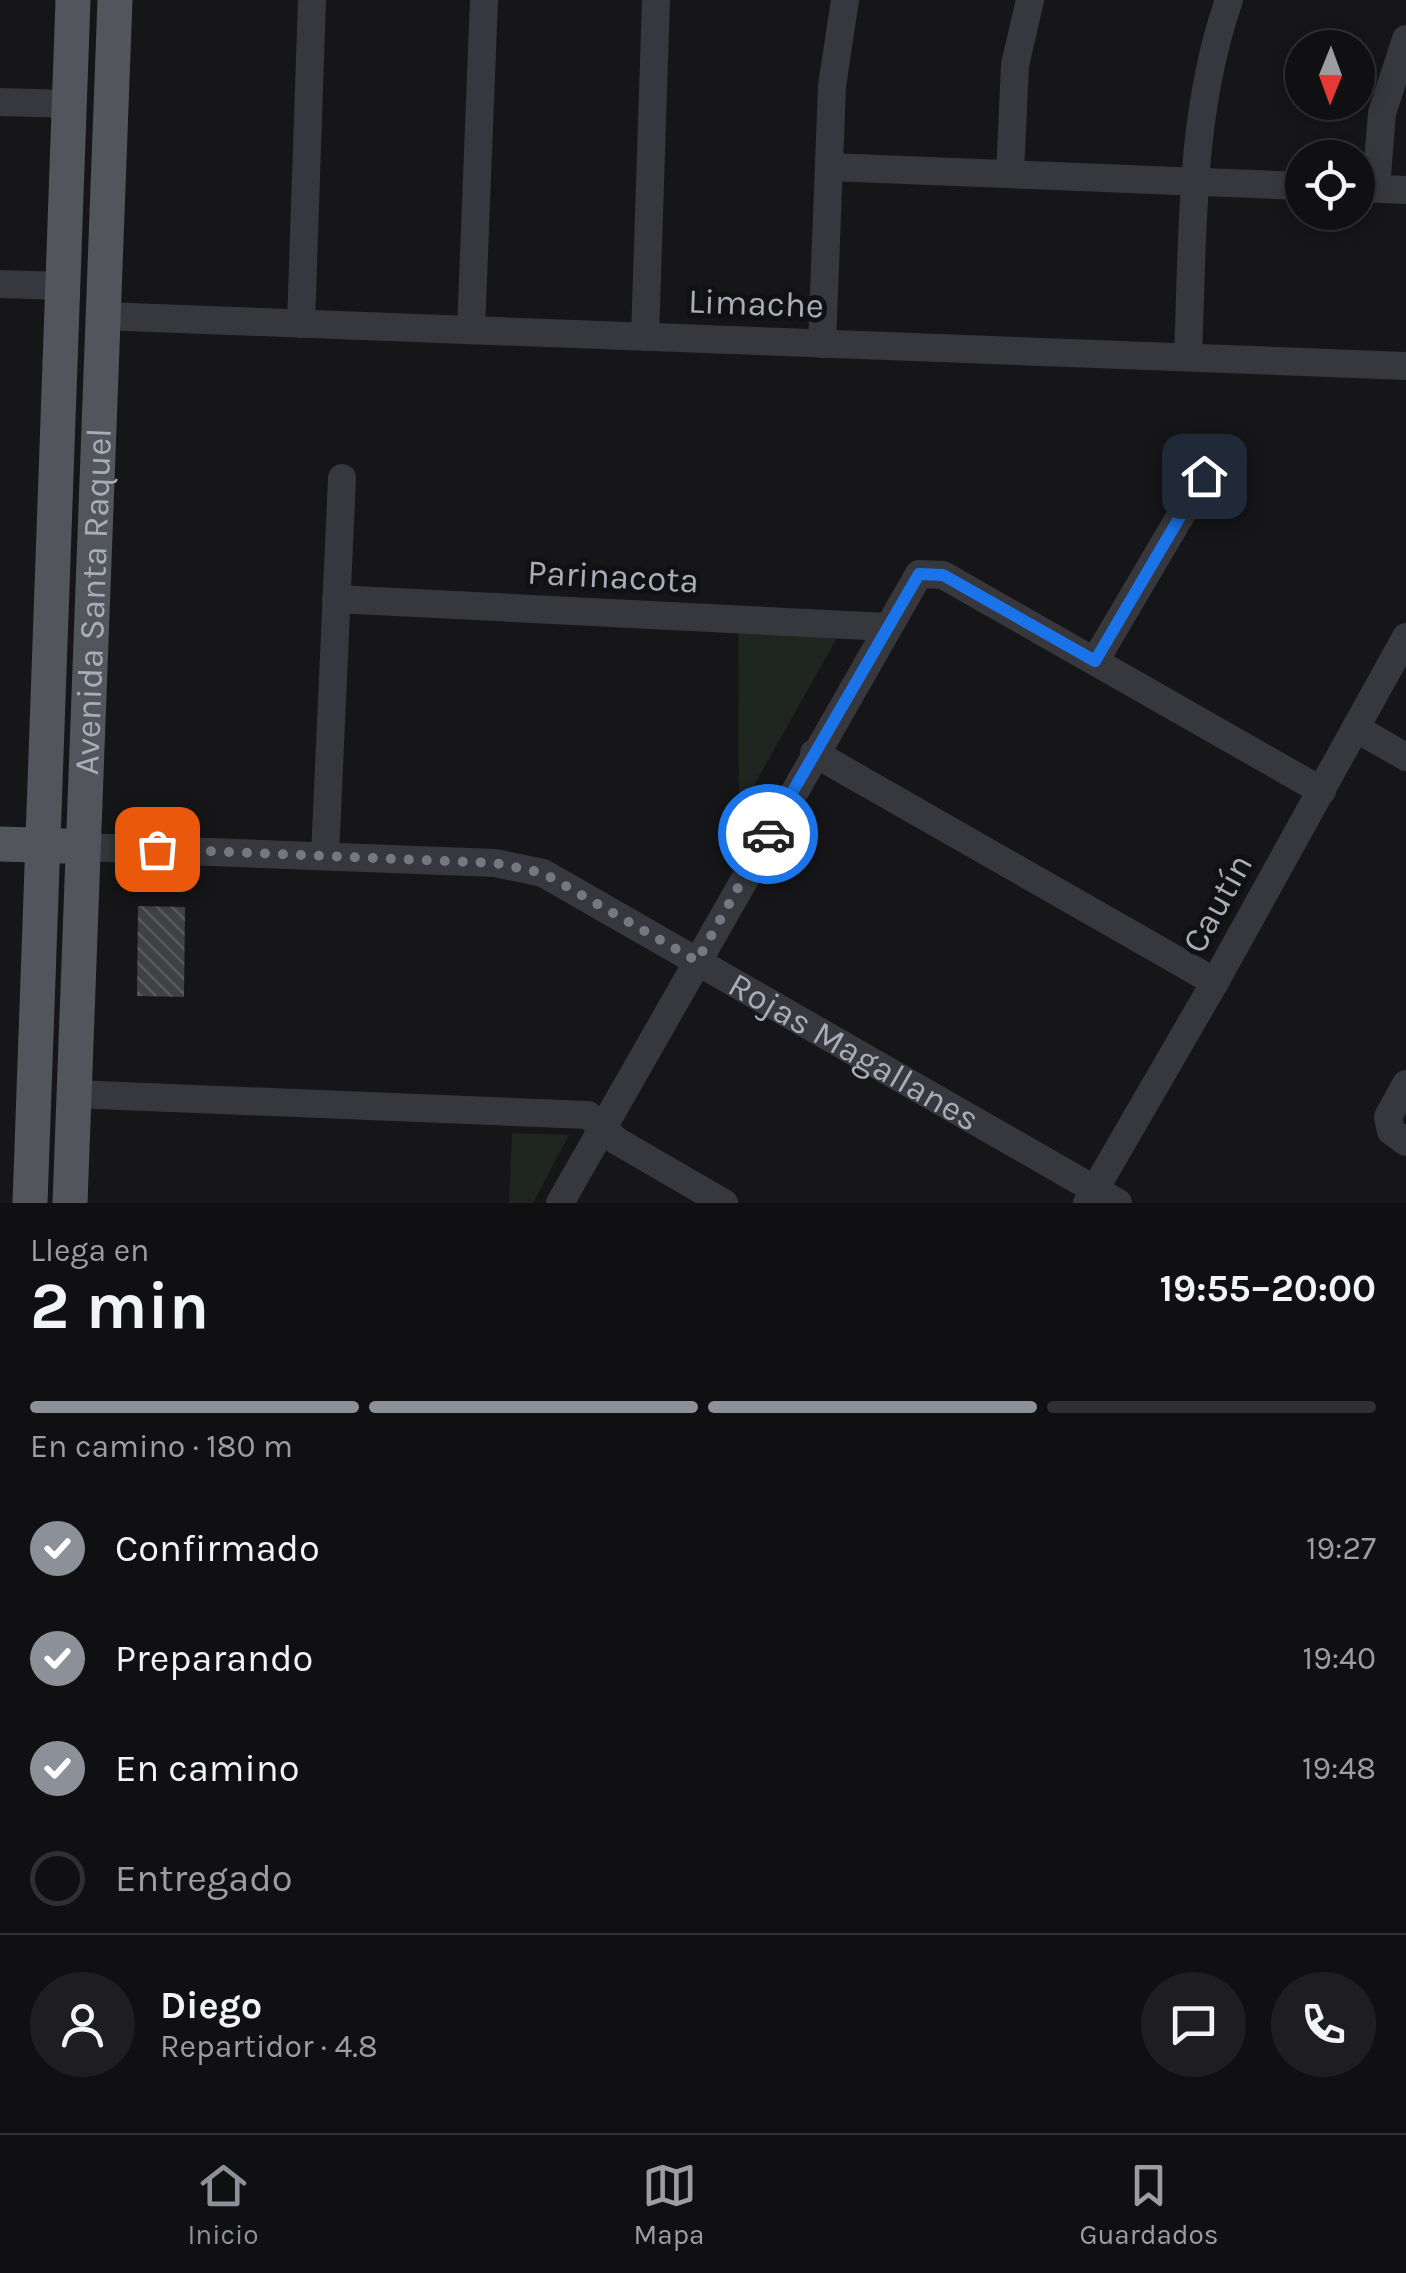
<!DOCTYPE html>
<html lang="es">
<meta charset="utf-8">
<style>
:root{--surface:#101012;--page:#1e1e20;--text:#f1f3f6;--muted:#9c9d9f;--line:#303032;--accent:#8c9099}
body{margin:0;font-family:Karla,sans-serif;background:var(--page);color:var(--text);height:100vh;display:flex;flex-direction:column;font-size:38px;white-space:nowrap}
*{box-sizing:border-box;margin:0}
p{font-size:32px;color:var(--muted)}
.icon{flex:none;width:55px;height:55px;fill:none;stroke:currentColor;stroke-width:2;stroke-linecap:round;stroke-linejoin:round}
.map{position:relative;height:1203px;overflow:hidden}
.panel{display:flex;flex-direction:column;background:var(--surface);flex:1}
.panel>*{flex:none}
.needle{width:65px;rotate:181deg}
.tools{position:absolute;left:1285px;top:30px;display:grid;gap:20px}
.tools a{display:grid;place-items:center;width:90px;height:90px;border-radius:50%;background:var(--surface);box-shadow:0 5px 15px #0003,0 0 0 2px var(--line);font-size:50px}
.pin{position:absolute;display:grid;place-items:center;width:85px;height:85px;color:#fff;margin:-42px;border-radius:20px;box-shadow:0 5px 15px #0006}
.courier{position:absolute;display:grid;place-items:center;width:100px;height:100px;margin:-50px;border:8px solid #1a73e8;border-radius:50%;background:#fff;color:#222;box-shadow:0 2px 12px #0007}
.headline em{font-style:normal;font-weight:700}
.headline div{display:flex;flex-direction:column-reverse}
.headline{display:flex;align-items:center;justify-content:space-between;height:170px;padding:0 30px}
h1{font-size:65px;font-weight:700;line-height:75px}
.bar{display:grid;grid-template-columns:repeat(4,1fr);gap:15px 10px;align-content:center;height:120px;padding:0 30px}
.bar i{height:12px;border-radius:8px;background:var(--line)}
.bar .current{background:var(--accent)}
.bar p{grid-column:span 4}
.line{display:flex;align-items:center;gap:25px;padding:0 30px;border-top:2px solid var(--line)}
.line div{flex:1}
.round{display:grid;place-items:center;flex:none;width:105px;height:105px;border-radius:52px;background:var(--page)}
ol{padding:0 30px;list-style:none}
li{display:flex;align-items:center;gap:30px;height:110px}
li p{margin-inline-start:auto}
li .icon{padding:10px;border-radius:50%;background:var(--accent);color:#fff;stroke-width:4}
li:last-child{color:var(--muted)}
li i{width:55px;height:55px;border:5px solid var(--line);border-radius:50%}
.tab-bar{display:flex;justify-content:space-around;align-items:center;height:140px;border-top:2px solid var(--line);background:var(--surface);font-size:28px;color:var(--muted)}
.tab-bar a{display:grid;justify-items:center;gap:5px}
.tab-bar .current{color:var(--accent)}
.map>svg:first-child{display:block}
.green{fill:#1e261f}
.building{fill:url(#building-back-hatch)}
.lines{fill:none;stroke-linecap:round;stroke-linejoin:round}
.minor{stroke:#37383d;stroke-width:28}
.major{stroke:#53555c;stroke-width:35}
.done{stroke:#757880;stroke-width:10;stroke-dasharray:0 18}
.route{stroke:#1a73e8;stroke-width:12}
.labels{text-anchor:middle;stroke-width:10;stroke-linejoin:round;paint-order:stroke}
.street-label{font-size:35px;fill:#a8adb8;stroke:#111113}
</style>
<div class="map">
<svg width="1406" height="1203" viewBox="0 0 1406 1203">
<defs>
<pattern id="building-back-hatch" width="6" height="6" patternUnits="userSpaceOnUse" patternTransform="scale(2.5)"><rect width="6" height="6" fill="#404145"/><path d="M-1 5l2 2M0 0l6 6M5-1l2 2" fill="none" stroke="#595a5e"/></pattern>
</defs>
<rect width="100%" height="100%" fill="#161618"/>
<!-- green -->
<path class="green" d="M738,620L843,627L739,812Z
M512,1133L569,1135L533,1203H509Z"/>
<!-- building -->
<path class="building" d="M138,906L185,907L184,997L137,996Z"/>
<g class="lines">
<!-- minor -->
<g class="minor">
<path d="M0,102L69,104"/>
<path d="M829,167L1302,186"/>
<path d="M1010,174L1015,65L1030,0"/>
<path d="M1358,188L1406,190"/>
<path d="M1376,188L1382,113L1406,39"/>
<path d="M0,284L62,286"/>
<path d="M103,316L1406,366"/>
<path d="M301,324L312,0"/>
<path d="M471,330L484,0"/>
<path d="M645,337L656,0"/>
<path d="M822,344L832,86L845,0"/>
<path d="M1188,357C1193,237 1189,115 1229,0"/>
<path d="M336,599L887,627"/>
<path d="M1095,661L1204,476"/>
<path d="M1357,729L1406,757"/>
<path d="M814,753L1215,982"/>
<path id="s1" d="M83,847L495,863L543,873L1118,1203"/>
<path d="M325,856L342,478"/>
<path d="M1406,1084L1388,1117L1391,1131L1406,1142"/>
<path d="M74,1094L588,1115L617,1141L724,1203"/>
<path d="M560,1203L919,574L943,575L1322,791"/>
<path d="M1087,1203L1215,982L1406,637"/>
</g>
<!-- major -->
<g class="major">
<path d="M0,844L64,846"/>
<path d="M30,1203L73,0"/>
<path id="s2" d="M70,1203L115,0"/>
</g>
</g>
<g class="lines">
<!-- done -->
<path class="done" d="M157,849L495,863L543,873L697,961L768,834"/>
<!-- route -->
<path class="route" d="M768,834L919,574L943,575L1095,661L1204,476"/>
</g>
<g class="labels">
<!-- street labels -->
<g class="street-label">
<text transform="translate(756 303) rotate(2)" y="12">Limache</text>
<text transform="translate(613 576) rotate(3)" y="12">Parinacota</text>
<text dy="12" stroke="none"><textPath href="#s2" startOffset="602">Avenida Santa Raquel</textPath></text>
<text transform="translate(1217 903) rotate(-61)" y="12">Cautín</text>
<text dy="12" stroke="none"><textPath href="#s1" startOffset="820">Rojas Magallanes</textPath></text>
</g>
</g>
</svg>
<div class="tools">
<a><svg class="needle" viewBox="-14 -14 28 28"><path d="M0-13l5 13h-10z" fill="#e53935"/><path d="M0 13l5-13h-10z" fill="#9c9d9f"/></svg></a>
<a><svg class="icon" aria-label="locate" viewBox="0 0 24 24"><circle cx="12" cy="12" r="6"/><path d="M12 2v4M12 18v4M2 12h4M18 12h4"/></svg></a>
</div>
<div class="pin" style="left:157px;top:849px;background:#ea580c"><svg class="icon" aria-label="bag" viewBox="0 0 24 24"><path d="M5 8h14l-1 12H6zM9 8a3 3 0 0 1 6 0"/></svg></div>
<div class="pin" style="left:1204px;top:476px;background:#1f2937"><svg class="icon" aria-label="home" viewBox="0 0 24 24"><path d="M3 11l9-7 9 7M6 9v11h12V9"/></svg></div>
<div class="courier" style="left:768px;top:834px"><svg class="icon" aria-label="car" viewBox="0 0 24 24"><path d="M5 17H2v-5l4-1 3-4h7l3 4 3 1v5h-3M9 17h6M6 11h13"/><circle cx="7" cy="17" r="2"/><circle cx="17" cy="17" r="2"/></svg></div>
</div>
<section class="panel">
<div class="headline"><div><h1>2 min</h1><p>Llega en</p></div><em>19:55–20:00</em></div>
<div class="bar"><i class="current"></i><i class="current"></i><i class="current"></i><i></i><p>En camino · 180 m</p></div>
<ol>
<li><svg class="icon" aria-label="check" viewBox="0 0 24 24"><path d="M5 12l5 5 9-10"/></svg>Confirmado<p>19:27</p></li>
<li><svg class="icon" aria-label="check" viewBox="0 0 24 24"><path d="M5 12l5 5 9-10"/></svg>Preparando<p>19:40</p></li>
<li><svg class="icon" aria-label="check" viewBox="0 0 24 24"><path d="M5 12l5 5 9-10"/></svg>En camino<p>19:48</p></li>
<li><i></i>Entregado</li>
</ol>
<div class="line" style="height:180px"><a class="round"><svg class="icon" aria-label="person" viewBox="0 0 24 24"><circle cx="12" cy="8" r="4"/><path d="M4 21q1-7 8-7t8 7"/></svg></a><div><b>Diego</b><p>Repartidor · 4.8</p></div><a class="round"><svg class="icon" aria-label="chat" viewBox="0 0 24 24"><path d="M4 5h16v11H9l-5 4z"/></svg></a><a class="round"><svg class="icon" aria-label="phone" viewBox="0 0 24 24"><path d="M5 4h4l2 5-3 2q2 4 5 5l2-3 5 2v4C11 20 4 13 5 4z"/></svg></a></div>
</section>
<nav class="tab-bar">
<a class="current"><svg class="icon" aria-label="home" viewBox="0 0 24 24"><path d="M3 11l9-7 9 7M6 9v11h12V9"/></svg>Inicio</a>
<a><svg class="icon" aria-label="map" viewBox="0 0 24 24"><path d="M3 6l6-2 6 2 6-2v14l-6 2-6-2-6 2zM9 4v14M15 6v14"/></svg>Mapa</a>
<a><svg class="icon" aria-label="saved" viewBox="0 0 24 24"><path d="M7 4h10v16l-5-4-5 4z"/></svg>Guardados</a>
</nav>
